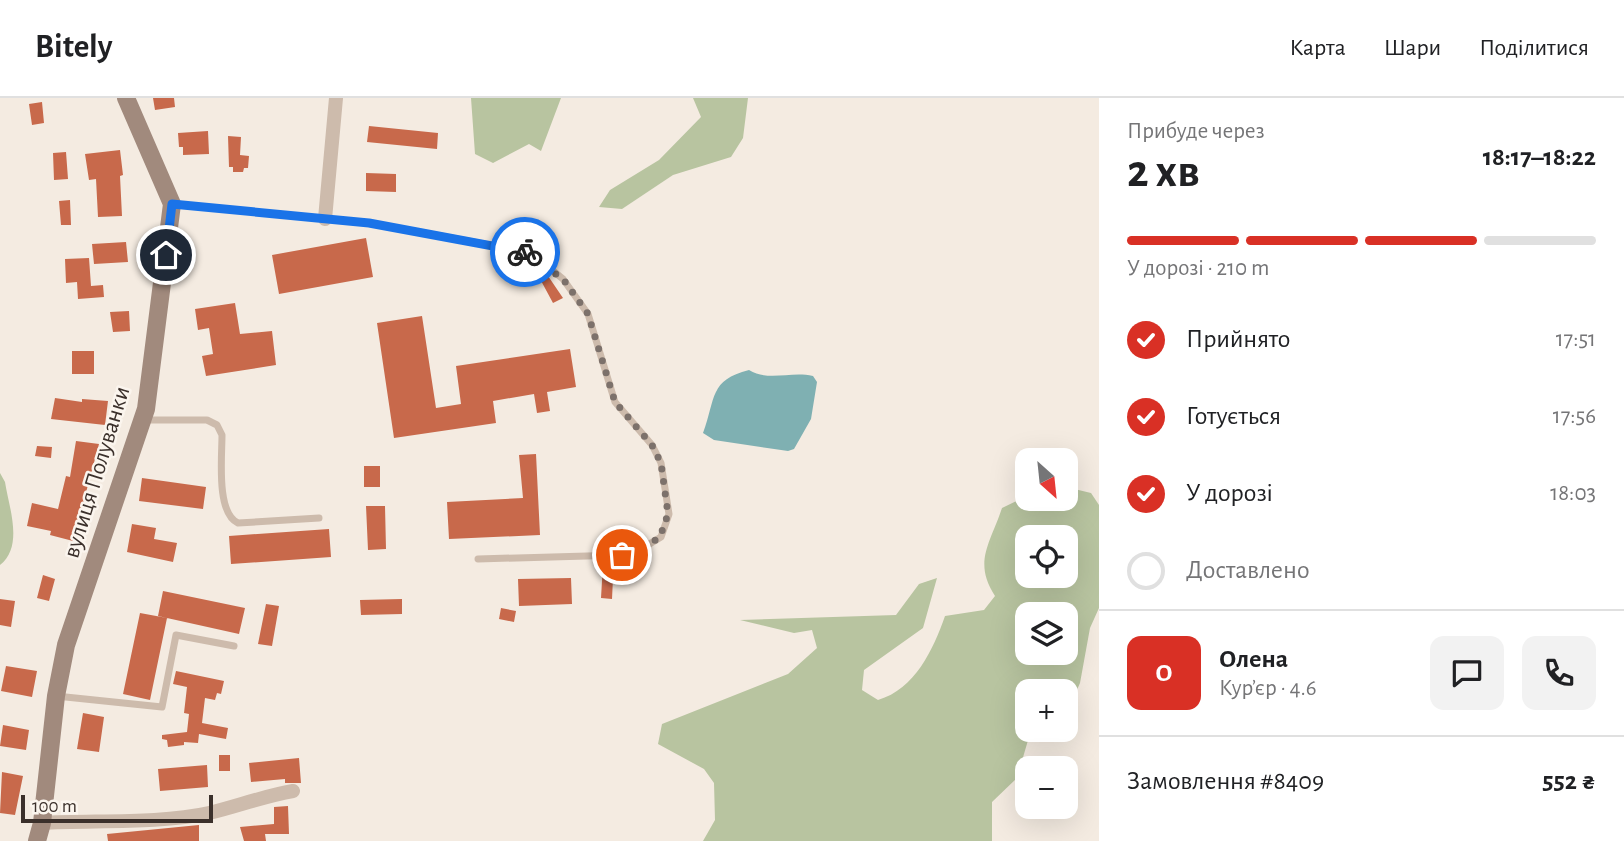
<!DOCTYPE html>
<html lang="uk">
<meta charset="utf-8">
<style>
:root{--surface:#fff;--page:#f2f2f2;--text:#202124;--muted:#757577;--line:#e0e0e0;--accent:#d93025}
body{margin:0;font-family:"Alegreya Sans",sans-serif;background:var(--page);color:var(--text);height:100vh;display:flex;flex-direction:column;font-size:26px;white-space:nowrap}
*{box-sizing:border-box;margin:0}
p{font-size:23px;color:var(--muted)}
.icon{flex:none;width:38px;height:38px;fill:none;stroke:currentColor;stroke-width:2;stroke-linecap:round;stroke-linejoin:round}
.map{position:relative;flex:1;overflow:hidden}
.side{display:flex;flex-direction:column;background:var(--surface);width:525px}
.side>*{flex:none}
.needle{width:46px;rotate:153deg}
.controls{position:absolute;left:1015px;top:350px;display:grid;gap:14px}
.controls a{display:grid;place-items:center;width:63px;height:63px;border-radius:14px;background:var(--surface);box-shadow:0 7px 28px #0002;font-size:35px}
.scale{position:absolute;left:21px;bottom:18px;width:192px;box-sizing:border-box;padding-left:7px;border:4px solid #3b302b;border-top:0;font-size:19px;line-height:24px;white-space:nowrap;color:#3b302b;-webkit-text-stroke:5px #fbf5ee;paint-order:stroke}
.pin{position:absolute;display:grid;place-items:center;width:60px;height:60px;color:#fff;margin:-30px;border:4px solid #fff;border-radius:50%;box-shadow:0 2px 7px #0007}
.courier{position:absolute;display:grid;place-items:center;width:70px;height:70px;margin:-35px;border:5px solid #1a73e8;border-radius:50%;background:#fff;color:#222;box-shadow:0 2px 9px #0007}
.headline em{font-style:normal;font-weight:700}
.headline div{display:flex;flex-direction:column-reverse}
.headline{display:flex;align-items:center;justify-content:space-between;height:119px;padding:0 28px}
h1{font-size:46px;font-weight:700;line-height:52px}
.bar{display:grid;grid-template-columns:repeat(4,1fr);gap:10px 7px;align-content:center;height:84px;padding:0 28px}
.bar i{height:9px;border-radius:5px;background:var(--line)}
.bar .selected{background:var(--accent)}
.bar p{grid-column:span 4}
.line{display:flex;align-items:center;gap:18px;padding:0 28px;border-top:2px solid var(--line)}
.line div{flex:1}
.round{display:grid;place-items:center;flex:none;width:74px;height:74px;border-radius:14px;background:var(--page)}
ol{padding:0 28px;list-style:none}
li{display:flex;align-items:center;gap:21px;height:77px}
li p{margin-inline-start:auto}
li .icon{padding:7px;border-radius:50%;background:var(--accent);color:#fff;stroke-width:4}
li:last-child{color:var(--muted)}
li i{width:38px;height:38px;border:4px solid var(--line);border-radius:50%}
header{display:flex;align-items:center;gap:42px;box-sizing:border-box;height:98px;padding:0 35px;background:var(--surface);border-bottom:2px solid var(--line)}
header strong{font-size:33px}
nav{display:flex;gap:38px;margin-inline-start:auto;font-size:24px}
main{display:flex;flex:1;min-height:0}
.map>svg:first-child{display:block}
.green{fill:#b8c4a0;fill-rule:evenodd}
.water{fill:#7fb0b2}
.building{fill:#c8694b}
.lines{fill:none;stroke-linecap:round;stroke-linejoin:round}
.lane{stroke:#cdbbac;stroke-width:7}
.street{stroke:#cdbbac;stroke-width:14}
.secondary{stroke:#a18a7d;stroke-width:18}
.done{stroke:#7c716b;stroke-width:7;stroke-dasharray:0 12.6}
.route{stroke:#1a73e8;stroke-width:9}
.labels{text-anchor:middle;stroke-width:5;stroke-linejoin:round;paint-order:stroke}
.street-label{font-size:24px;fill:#3b302b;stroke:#fbf5ee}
</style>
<header>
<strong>Bitely</strong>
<nav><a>Карта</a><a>Шари</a><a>Поділитися</a></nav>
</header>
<main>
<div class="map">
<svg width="1099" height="743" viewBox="0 0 1099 743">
<rect width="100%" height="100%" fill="#f4ebe1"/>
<!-- green -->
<path class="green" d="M471,0H561L541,53L529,46L493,65L475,56Z
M693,0H748L743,40L731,59L673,77L622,111L599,109L610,92L659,62L701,19Z
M0,375L5,384C9,410 24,448 0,467Z
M1066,389L1091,395L1099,407V510L1090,530L1080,585L1073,601L1066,603V593H1027V632H1031L1017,680L992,704V743H703L715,722L714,685L704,671L658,646L662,626L788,576L817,550L812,532L794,535L740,522L896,517L919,486L937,480L923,530L864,572L862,592L878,602C915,591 933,552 945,518L984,512L995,498C973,464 990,446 1002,410L1027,398V401H1066ZM1027,439H1066V478H1027ZM1066,516V555H1027V516Z"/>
<!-- water -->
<path class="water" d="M749,272C769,284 790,273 813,278L817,284L811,321L794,351L788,353L714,342L703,335C716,300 709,282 749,272Z"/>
<!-- building -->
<path class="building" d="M153,0H174L175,9L155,12Z
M42,4L44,25L32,27L29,6Z
M369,28L438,35L437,51L367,44Z
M208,33L209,56L183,57V49H179L178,35Z
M228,38L241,39L240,57L249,58L248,70H244L243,74H233V69H229Z
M120,52L123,77L120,78L122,118L98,119L96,81L89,82L85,56Z
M66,54L68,81L54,82L53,55Z
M366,75L396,76V94L366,93Z
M70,102L71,127H61L59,103Z
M366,140L373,179L279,196L272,157Z
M126,144L128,164L94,166L92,146Z
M89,160L91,188L103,187L104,199L78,201L77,184L66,185L65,161Z
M546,175L563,200L553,205L539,179Z
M235,205L240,236L272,233L276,267L206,278L202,258L213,256L209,230L198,232L195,211Z
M129,213L130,233L113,234L110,214Z
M422,218L436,310L461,306L456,268L570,251L576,289L547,294L550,313L537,315L534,296L493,303L496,325L394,340L377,225Z
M72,253H94V276H72Z
M55,300L82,304V301L108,303L105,327L51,321Z
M76,343L99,346L73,443L50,437L51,433L27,428L32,405L58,411L66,378L70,379Z
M37,348L52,349L51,360L35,358Z
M536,356L540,437L449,441L447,404L523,400L519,357Z
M364,368H380V389H364Z
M142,380L206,389L203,411L139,403Z
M366,408H385L386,451L368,452Z
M132,426L156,430L154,441L177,445L173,464L127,454Z
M329,431L331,459L231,466L229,438Z
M603,466L619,467L618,480H613L612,501L601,500Z
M43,477L55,481L49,503L37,500Z
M571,480L572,506L519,508L518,481Z
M163,493L245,510L239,536L158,518Z
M0,501L15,503L11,529L0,527Z
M402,501V516L361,517L360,502Z
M266,506L279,508L272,548L258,546Z
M501,510L516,513L514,524L499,521Z
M140,515L167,520L150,602L123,596Z
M6,568L37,573L32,599L1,593Z
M176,573L224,583L221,596L217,595L215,602L205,600L202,625L228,630L226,641L199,636L198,645L184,644V647L168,649L167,642L162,641V637L187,634L189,616L184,615L187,589L173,586Z
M83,615L104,619L99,654L77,651Z
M3,627L29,632L26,652L0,648Z
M219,657H230V673H219Z
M299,660L301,685H285V681L251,684L249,665Z
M207,667L208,689L160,693L158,671Z
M2,674L23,678L15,717L0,715Z
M288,708L289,736H265L266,743H244L240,729L274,726V709Z
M199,727V743H108L107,736Z"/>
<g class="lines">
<!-- lane -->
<path class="lane" d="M173,106L369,125L524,153L547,168L563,181L588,216L615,304L652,347L661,365L669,416L661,439L638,453L622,457L478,461
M143,322H207L217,327L222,337C222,359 216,415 238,425L319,420
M56,598L162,609L176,537L234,548"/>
<!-- street -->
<path class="street" d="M325,121L336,0
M42,725C94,722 160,726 209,715C238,708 264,698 293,693"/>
<!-- secondary -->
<path class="secondary" d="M37,743L42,725L56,598L66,547L146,311L172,106L126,0"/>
</g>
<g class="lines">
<!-- done -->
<path class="done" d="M525,154L563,181L588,216L615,304L652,347L661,365L668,416L660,439L638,453L622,457"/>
<!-- route -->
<path class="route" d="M166,157L172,106L369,125L525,154"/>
</g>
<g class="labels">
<!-- street labels -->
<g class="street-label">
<text transform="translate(96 374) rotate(-73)" y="8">вулиця Полуванки</text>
</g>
</g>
</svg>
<div class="controls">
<a><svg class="needle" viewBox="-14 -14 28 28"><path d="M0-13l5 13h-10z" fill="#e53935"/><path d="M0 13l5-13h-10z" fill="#757577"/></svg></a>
<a><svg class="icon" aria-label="locate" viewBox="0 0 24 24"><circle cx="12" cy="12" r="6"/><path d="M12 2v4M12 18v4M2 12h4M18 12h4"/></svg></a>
<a><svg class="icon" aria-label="layers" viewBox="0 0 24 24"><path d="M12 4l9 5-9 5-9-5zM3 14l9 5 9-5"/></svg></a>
<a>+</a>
<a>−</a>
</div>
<div class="scale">100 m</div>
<div class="pin" style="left:622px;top:457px;background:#ea580c"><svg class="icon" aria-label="bag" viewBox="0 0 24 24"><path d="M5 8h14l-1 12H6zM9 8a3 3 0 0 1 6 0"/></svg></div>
<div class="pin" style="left:166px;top:157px;background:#1f2937"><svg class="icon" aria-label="home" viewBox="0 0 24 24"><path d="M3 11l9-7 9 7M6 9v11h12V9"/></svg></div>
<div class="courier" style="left:525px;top:154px"><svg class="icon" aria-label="bike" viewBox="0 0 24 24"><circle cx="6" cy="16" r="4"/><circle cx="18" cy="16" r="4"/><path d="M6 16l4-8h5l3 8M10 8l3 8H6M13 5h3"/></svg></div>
</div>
<section class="side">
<div class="headline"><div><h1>2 хв</h1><p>Прибуде через</p></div><em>18:17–18:22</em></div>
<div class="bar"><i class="selected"></i><i class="selected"></i><i class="selected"></i><i></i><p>У дорозі · 210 m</p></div>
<ol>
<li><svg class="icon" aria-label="check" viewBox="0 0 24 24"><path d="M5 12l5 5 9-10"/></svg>Прийнято<p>17:51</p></li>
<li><svg class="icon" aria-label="check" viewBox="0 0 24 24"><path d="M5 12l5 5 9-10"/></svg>Готується<p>17:56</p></li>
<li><svg class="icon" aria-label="check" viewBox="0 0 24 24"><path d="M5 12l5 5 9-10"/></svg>У дорозі<p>18:03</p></li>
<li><i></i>Доставлено</li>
</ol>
<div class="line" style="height:126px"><b class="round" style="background:var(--accent);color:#fff">О</b><div><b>Олена</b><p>Кур’єр · 4.6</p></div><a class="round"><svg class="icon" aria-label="chat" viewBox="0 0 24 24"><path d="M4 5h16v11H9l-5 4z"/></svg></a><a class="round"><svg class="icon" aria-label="phone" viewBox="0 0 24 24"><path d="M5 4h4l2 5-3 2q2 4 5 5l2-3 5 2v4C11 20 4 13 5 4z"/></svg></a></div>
<div class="line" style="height:91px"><div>Замовлення #8409</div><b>552 ₴</b></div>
</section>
</main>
